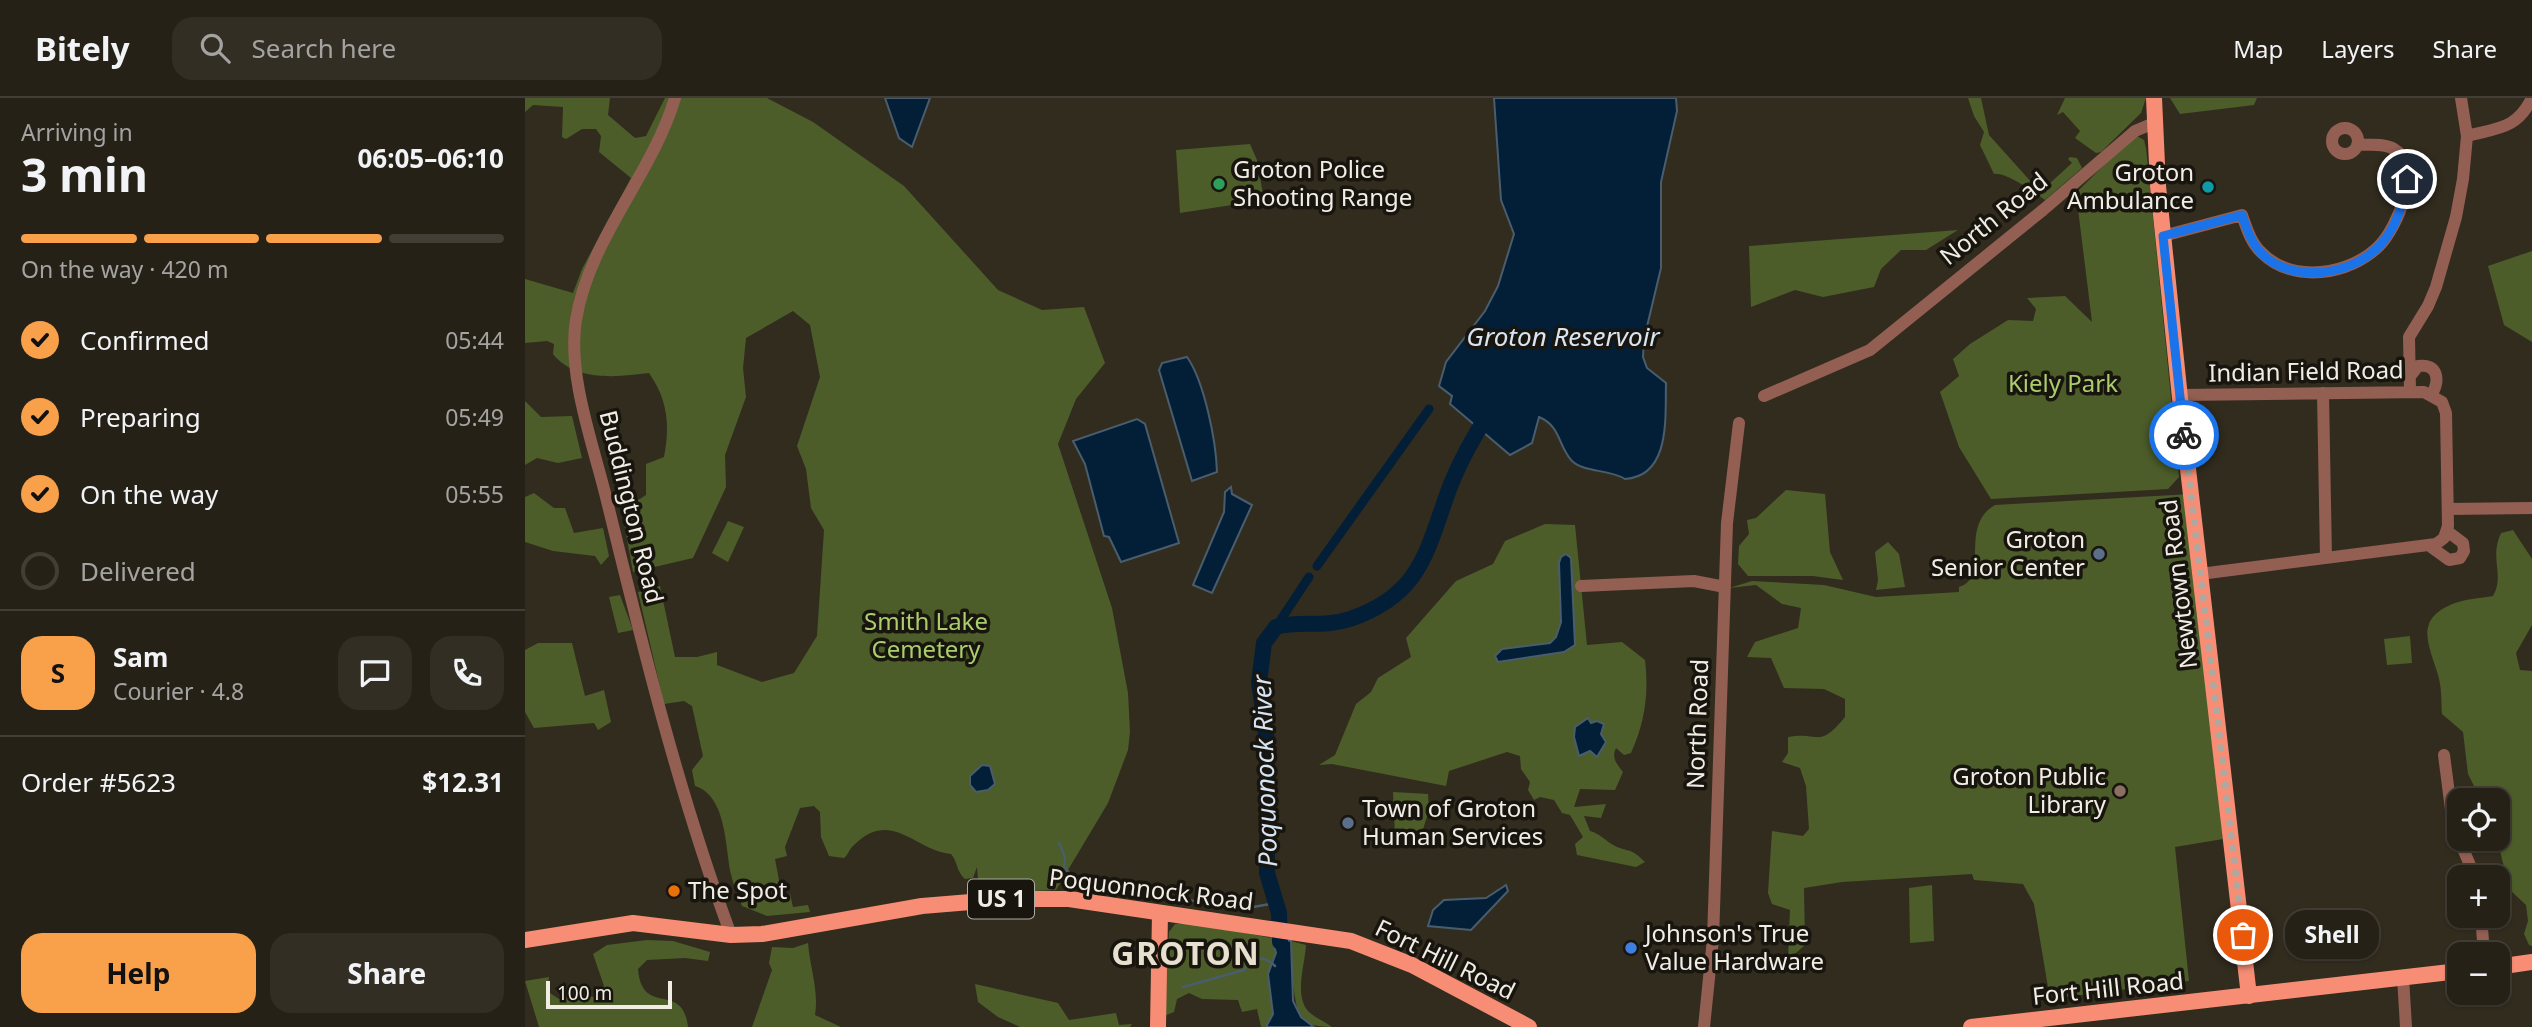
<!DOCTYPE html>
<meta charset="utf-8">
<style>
:root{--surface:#262117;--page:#322e24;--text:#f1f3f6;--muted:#a4a3a1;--line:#423e36;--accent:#f8a14a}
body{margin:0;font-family:"Noto Sans",sans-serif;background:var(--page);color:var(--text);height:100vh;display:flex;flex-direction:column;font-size:26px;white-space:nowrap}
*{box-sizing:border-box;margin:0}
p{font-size:23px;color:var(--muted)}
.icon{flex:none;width:38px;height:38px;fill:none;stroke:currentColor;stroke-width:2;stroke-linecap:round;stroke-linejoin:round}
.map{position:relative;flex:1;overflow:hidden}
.sheet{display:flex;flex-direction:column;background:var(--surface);width:525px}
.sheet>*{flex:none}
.buttons{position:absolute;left:1922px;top:690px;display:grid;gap:14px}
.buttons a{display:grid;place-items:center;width:63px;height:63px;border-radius:14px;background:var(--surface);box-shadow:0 2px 5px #0004,0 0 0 2px var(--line);font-size:35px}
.scale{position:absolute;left:21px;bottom:18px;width:126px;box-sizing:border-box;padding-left:7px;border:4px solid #f1ede5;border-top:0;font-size:19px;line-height:24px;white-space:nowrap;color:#f1ede5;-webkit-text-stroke:5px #18150f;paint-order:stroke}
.pin{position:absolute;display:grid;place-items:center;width:60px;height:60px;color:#fff;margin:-30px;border:4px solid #fff;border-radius:50%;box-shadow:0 2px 7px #0007}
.courier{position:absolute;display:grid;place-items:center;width:70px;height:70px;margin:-35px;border:5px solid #1a73e8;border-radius:50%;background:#fff;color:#222;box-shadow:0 2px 9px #0007}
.bubble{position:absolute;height:49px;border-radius:21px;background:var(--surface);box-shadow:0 2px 5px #0004,0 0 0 2px var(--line);font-size:23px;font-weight:700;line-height:49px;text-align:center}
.overview em{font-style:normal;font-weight:700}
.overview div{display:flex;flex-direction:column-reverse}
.overview{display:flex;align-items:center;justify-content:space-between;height:119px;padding:0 21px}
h1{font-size:46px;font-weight:700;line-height:52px}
.bar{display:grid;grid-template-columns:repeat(4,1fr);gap:10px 7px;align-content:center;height:84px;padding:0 21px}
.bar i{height:9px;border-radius:5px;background:var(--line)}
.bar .active{background:var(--accent)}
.bar p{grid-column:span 4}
.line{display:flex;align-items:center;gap:18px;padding:0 21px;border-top:2px solid var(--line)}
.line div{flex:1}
.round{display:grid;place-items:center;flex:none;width:74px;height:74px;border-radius:21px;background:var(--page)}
ol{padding:0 21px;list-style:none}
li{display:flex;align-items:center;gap:21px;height:77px}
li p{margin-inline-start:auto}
li .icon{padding:7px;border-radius:50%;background:var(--accent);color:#111;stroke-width:4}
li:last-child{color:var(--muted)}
li i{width:38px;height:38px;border:4px solid var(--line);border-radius:50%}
.button{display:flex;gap:14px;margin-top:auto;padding:14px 21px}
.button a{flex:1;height:80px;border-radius:21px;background:var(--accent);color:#111;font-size:28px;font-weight:700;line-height:80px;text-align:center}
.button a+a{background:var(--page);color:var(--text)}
header{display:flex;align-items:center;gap:42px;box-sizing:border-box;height:98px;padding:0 35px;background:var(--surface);border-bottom:2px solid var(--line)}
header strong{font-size:33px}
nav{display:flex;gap:38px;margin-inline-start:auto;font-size:24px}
.search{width:490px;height:63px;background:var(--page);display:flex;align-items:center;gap:18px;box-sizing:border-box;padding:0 24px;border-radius:21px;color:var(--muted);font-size:26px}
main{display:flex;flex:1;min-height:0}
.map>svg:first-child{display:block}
.green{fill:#4c5d2a}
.water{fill:#031f38;stroke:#4a5d6c;stroke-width:2}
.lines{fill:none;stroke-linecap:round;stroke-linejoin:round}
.stream{stroke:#4a5d6c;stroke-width:2.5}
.canal{stroke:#031f38;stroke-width:9}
.river{stroke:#031f38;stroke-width:16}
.minor{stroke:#935f52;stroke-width:12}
.major{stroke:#f88d75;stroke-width:16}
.done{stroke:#aea9a0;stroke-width:7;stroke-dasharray:0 12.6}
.route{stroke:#1a73e8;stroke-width:9}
.leisure-dot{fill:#2e9e5b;stroke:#18150f;stroke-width:2.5}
.culture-dot{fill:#0f9aa8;stroke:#18150f;stroke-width:2.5}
.service-dot{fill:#5c6f8a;stroke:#18150f;stroke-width:2.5}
.education-dot{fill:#8d6e63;stroke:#18150f;stroke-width:2.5}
.food-dot{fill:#e8710a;stroke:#18150f;stroke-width:2.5}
.shop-dot{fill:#3f7fe0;stroke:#18150f;stroke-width:2.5}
.labels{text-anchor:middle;stroke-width:7;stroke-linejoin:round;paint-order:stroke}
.shield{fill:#18150f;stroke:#b0aca5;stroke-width:2}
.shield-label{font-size:23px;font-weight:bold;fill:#f1ede5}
.poi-label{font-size:24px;fill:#f1ede5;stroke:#18150f;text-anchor:start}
.street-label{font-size:24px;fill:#f1ede5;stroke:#18150f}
.park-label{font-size:24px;fill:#abcd6c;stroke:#18150f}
.water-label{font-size:26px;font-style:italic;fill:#d6e4f4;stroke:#18150f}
.district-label{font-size:32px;font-weight:bold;letter-spacing:2px;fill:#e8e0cf;stroke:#18150f}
</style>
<header>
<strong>Bitely</strong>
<div class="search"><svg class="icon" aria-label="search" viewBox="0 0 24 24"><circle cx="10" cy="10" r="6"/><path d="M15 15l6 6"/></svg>Search here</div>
<nav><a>Map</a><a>Layers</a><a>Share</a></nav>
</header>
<main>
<section class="sheet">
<div class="overview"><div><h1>3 min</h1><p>Arriving in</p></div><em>06:05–06:10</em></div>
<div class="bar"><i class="active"></i><i class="active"></i><i class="active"></i><i></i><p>On the way · 420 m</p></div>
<ol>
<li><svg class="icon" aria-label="check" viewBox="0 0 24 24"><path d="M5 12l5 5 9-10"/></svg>Confirmed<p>05:44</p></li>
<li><svg class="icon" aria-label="check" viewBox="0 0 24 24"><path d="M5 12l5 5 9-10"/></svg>Preparing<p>05:49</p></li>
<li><svg class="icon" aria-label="check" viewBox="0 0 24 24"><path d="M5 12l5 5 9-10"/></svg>On the way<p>05:55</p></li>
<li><i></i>Delivered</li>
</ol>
<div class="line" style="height:126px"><b class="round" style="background:var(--accent);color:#111">S</b><div><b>Sam</b><p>Courier · 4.8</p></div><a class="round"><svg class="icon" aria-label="chat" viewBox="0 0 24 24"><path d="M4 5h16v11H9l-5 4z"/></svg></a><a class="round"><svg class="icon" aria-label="phone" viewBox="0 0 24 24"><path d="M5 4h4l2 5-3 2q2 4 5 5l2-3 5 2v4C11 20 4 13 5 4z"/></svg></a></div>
<div class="line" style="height:91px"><div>Order #5623</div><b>$12.31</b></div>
<div class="button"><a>Help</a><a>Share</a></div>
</section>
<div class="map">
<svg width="2007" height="929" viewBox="0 0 2007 929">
<rect width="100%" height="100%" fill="#322c1f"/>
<!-- green -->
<path class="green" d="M0,0H85L83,17L110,40L121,38L140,0H242L288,24L379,88L473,192L517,212L559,209L580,265L551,301L533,346L587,510L603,595L605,634L603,652L583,705L531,792L443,796L445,785L453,782L452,769L448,780L440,781C431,773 433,764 426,756C390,753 367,710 329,747C324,751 324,756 319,760L304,758L296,739L295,714L289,708L275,710L260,749L262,758L250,761L257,798L265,796L268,809L283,807L285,814L242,818L217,808C213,797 208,787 206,776C200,749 202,698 170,688L167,672L178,658L167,608L159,603L139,606L113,494L135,488L150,559H172L192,554V567L237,584L269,575L292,538L299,432L286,410L281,371L272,348L295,279L285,227L268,213L221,240L218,270L221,299L200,357L201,389L168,460L108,474L97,414L99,405L115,401L121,397V366L139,359C145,328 143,302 124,275C93,279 50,284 28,256L29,246L22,243L0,245V181L48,195L57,171L106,80L74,54L76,38L71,31H57L41,41L37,39L38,9L8,7L0,14Z
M1443,0H1456L1464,37L1508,86L1516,82L1524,86L1547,65L1543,61L1545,59L1552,60L1557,70L1520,102C1508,94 1482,74 1469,76L1455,47L1459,34L1449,18Z
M1540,0H1621L1616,15L1576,54L1571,55L1550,40L1555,33L1538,14L1532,17Z
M1645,0H1732L1729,7L1655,16Z
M1612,38L1619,42L1621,50L1654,379L1643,391L1466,401L1434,349L1415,294L1434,278L1428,261L1445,246L1483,222L1508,223L1511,211L1502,200L1540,198L1567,224L1551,95L1605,41Z
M725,46L732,62L739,102L655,115L651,52Z
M1433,132L1401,152H1376L1356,171L1349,189L1298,199L1270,192L1226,209L1224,148Z
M2007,153V244L1979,227L1963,168Z
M0,303L16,319L47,318L57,360L33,365L12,360L0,367Z
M1261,392L1300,396L1305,454L1318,482L1288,478H1223L1213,466L1214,448L1224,436L1222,422L1231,420Z
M9,395L29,410H40L49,435L78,430L84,458L76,467L70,458L28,453L0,444V399Z
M1666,396L1698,741L1650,749L1664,883L1525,901L1509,806L1498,786L1449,782L1447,776L1317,784L1279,790L1280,847L1263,862L1265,812L1247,806L1243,795L1247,733L1278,738L1284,731L1281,688L1275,670L1257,664L1263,655V639C1295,633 1293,652 1320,619V601L1299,591L1259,590L1246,560L1222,559L1230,544L1273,530L1276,510L1257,506L1231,487L1204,490L1227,483L1299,487L1351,499L1434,494V489C1466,480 1433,428 1470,407Z
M203,423L219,429L203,464L187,455Z
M1020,426L1050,427L1062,547L1097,544L1120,562C1124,595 1120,624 1106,655L1099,657L1091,650C1086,660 1092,666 1098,674L1090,692L1055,691L1049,709L1081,706L1076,720L1059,718L1065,733C1076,736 1080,743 1090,748C1105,755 1105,749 1120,764L1111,769L1052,757L1050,746L1058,739L1045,717L1037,715L1029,702L1015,699L1009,702L1003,692L1005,684L996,671L995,658L982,654L924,673L921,688L807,666L794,667L810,657L831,606L846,594L853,580L886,559L881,540L931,483L968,466L980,443Z
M1988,432L2007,461V527L1991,555L1995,572L2007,573V848L2004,847L1999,836L2003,823L2001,807L1984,791L1972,740V702H1956L1943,676L1938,634L1917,616C1916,603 1917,590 1913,577C1904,546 1888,521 1930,505C1941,501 1956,500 1968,498C1980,477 1964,461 1976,435Z
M1363,444L1374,456L1380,489L1351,492L1353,482L1350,454Z
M95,497L108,532L93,535L84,499Z
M1885,538L1887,565L1862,567L1859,541Z
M13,545H47L60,598L79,592L86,624L73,632L69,625L9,630L0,614V552Z
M868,694L903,696L904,712L896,738H870Z
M1407,787L1409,843L1385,845L1384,790Z
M666,825L747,840L751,855L744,873L748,916L741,929H736L732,911L717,914L713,902L677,901L664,895L652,901L649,914L639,918L644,834L650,826Z
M122,842L148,843L185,854L183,863L160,860L122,862L113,871C117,920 158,882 163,929H14L0,883L24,879L22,893L34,901L54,896L74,900L79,888L68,856L82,847Z
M766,843L781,847C780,867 769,896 783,913C790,920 799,923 807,929C772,929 773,916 768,887C766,873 763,857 766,843Z
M283,845C285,870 294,893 290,917L316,929H227L247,872L244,865L247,849L268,850Z
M450,886L533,905L544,922L591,915L594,927L607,926L605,929H495L473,919L453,904Z"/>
<!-- water -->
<path class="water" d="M360,0H405L387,49L374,40Z
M969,0H1151L1152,13L1136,84V170L1119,241L1118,259L1122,270L1141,285C1140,319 1146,378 1100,381C1085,371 1060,375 1047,363C1033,348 1036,328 1014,319L1007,345L985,357L925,306L927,298L914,288L921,264L960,213L973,188L989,136L976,102Z
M662,259C679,283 691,342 692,374L667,383L634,272L637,265Z
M612,321L620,326L654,445L596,464L584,439L579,438L560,366L548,343Z
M706,389L707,396L727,407L687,495L668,487L699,414L700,394Z
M1041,456L1046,460L1050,547L1039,554L973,564L970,558L977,551L1025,545L1031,539L1036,524L1034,465L1036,459Z
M1063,620L1066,625L1072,623L1079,626L1076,636L1081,644L1072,659L1065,653L1054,658L1049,639L1050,629Z
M457,667L465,668L470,686L463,692L451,694L445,687V678Z
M981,787L983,793L946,832L903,828L908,812L919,802L961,800Z
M747,840L766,843L768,903L776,919L789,929H741L748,916L743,876L751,855Z"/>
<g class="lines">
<!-- stream -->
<path class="stream" d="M534,745L540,759L539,770L545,775
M558,780C579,796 604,791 629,798
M647,800L722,810L751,805
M658,889L719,872C726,858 739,857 750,868"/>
<!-- canal -->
<path class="canal" d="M792,468L904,311
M751,529L784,479"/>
<!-- river -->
<path class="river" d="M755,844L754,815L742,775V643L734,584L739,545L751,529C772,522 798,530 825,521C899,496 902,449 926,386C936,361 949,338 964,315"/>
<!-- minor -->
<path class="minor" d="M150,0C127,77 64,141 51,222C42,276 68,346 81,399C117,546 153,694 206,837
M1807 43a13 13 0 1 1 26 0a13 13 0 1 1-26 0Z
M1942,38C1973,30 1992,31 2007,0
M1638,138L1717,117C1722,131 1726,145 1737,155C1768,186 1825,177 1854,148C1872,130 1899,68 1869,51C1859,45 1844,47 1832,47
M1886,277L1893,268C1913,265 1915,282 1907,296
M1885,293L1884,239L1903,208L1911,189L1931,119L1938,81L1942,38L1936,0
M1798,295L1801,460
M1655,297L1899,294L1917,304L1921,315L1923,428L1919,440L1911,446L1675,476
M1239,298L1345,252L1518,112L1610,33L1629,25
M1923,411L2007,410
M1906,449L1924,462L1935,460L1939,453L1938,445L1922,433
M1056,488L1169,483L1200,489
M1919,657L1928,727L1950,779
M1956,817L1959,856
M1878,879L1881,929
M1179,929L1188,841L1202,425L1214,325"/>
<!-- major -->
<path class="major" d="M1629,0L1633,88L1657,319L1724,898
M0,842L108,825L206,837L237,836L397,808L482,801H544L826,843L887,867L1004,929
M1972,869L2007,864
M633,929L635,815
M1446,929L1934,873"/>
</g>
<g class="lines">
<!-- done -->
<path class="done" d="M1659,337L1718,837"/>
<!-- route -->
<path class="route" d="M1659,337L1638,138L1717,117C1722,131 1726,145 1737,156C1768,186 1828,178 1856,146C1872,128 1879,105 1882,81"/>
</g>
<!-- markers -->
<circle class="leisure-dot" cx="694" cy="86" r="7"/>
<circle class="culture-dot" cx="1683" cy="89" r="7"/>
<g class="service-dot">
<circle cx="1574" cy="456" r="7"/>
<circle cx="823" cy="725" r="7"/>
</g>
<circle class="education-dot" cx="1595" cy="693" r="7"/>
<circle class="food-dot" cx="149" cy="793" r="7"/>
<circle class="shop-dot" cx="1106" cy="850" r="7"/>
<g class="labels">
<!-- shield labels -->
<rect class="shield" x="443" y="781.5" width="66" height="39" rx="5"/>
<g class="shield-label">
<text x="476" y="809">US 1</text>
</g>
<!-- poi labels -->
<g class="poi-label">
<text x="708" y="80">Groton Police<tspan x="708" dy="28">Shooting Range</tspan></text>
<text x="1669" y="83" text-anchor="end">Groton<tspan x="1669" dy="28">Ambulance</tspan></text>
<text x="1560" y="450" text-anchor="end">Groton<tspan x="1560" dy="28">Senior Center</tspan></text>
<text x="1581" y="687" text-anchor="end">Groton Public<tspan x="1581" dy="28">Library</tspan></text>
<text x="837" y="719">Town of Groton<tspan x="837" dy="28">Human Services</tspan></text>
<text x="163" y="801">The Spot</text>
<text x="1120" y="844">Johnson's True<tspan x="1120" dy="28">Value Hardware</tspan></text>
</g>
<!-- street labels -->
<g class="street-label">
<text transform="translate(1469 121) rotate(-39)" y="8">North Road</text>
<text transform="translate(1781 274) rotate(-1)" y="8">Indian Field Road</text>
<text transform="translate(106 409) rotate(76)" y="8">Buddington Road</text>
<text transform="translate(1654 486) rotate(-97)" y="8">Newtown Road</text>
<text transform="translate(1173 626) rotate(-88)" y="8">North Road</text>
<text transform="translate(626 792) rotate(7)" y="8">Poquonnock Road</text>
<text transform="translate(920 862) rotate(26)" y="8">Fort Hill Road</text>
<text transform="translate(1583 891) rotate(-6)" y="8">Fort Hill Road</text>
</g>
<!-- park labels -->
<g class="park-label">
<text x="1538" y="294">Kiely Park</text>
<text x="401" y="532">Smith Lake<tspan x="401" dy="28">Cemetery</tspan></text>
</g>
<!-- water labels -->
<g class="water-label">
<text x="1038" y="248">Groton Reservoir</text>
<text transform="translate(740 673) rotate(-92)" y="9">Poquonock River</text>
</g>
<!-- district labels -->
<g class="district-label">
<text x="661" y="867">GROTON</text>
</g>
</g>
</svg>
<div class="buttons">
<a><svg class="icon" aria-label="locate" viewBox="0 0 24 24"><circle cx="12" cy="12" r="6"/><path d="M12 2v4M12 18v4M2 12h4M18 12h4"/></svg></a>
<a>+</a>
<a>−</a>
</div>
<div class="scale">100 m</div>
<div class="pin" style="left:1718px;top:837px;background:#ea580c"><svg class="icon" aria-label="bag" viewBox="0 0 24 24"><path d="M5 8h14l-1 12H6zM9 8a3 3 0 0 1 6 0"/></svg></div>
<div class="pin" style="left:1882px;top:81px;background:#1f2937"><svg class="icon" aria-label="home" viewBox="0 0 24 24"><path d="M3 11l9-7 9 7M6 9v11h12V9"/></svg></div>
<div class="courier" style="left:1659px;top:337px"><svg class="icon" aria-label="bike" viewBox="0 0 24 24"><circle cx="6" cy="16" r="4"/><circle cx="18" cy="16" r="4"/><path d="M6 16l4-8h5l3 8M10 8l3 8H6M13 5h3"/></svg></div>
<div class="bubble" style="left:1760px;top:812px;width:94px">Shell</div>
</div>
</main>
